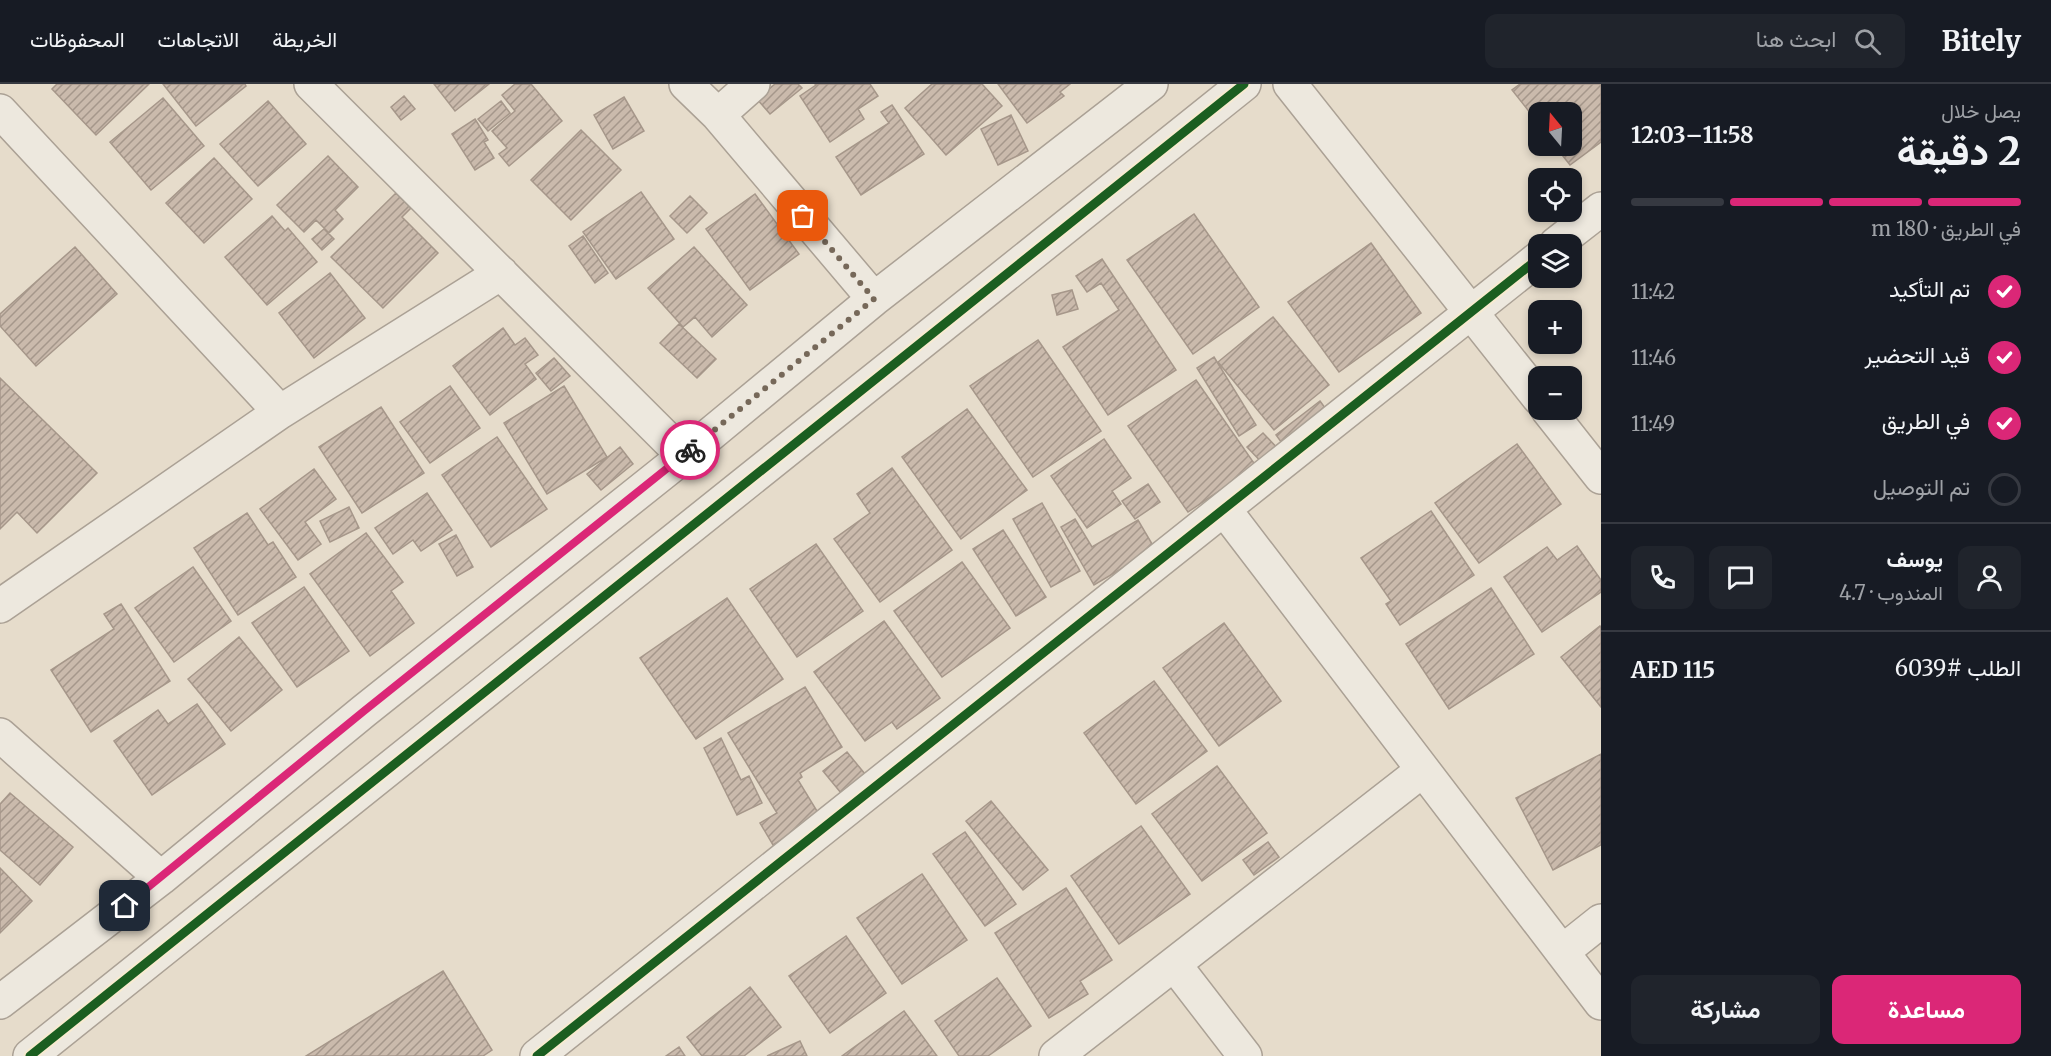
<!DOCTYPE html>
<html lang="ar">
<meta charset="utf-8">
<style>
:root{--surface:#171b24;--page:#20242c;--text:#f1f3f6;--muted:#9ea1a6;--line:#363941;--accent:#db2777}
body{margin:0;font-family:Merriweather,Vazirmatn,serif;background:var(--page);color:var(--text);direction:rtl;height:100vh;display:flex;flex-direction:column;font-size:22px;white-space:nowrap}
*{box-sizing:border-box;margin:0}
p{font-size:20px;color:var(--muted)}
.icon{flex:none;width:33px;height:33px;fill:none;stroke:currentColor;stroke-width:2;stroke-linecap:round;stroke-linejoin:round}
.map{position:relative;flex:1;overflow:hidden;direction:ltr}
.drawer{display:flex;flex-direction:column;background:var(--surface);width:450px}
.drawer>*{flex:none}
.needle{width:39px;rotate:342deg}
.tools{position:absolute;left:1528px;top:18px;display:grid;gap:12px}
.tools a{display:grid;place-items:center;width:54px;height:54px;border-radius:12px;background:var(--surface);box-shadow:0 3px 9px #0003;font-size:30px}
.pin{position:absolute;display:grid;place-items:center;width:51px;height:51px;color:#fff;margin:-26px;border-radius:12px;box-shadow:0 3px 9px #0006}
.courier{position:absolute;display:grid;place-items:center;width:60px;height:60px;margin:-30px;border:4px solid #db2777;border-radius:50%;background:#fff;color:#222;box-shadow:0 2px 8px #0007}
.summary em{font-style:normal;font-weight:700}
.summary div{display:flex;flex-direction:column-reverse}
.summary{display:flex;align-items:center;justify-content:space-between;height:102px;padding:0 30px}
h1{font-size:39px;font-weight:700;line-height:45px}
.bar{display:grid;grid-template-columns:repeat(4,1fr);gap:9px 6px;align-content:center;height:72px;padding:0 30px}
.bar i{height:8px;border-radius:4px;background:var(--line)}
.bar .current{background:var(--accent)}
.bar p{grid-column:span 4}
.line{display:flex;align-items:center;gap:15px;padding:0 30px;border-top:2px solid var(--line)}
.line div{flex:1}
.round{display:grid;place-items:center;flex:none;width:63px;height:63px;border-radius:12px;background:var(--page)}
ol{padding:0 30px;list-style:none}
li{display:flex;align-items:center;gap:18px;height:66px}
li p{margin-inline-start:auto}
li .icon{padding:6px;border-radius:50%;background:var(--accent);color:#fff;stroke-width:4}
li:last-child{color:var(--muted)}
li i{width:33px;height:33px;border:3px solid var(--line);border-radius:50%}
.button{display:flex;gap:12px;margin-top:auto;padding:12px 30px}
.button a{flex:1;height:69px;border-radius:12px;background:var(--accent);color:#fff;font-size:24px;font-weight:700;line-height:69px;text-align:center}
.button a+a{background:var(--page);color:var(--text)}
header{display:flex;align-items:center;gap:36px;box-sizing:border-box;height:84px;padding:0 30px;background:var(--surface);border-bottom:2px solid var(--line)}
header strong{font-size:28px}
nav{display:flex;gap:33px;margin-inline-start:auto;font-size:21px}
.search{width:420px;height:54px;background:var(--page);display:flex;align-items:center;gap:15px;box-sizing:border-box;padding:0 21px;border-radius:12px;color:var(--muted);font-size:22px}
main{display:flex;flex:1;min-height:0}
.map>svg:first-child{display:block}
.building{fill:url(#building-hatch);stroke:#a6978a;stroke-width:1.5}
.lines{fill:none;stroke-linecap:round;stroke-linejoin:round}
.minor-casing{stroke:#aba195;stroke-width:36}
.minor{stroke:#ede8de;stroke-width:33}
.cycleway-casing{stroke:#f8ebd0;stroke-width:13}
.cycleway{stroke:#1b5e20;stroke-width:9}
.done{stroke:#766859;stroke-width:6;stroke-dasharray:0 10.8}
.route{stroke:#db2777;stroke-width:8}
</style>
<header>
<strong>Bitely</strong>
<div class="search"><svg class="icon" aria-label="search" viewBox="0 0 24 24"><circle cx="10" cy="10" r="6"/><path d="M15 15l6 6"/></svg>ابحث هنا</div>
<nav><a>الخريطة</a><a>الاتجاهات</a><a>المحفوظات</a></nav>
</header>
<main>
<section class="drawer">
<div class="summary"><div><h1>2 دقيقة</h1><p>يصل خلال</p></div><em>11:58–12:03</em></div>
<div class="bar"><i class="current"></i><i class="current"></i><i class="current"></i><i></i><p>في الطريق · 180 m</p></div>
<ol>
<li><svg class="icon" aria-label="check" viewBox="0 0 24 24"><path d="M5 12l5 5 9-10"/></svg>تم التأكيد<p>11:42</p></li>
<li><svg class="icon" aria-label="check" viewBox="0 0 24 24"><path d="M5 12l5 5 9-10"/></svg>قيد التحضير<p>11:46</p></li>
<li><svg class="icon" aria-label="check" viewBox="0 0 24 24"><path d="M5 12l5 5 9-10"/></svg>في الطريق<p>11:49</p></li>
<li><i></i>تم التوصيل</li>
</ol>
<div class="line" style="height:108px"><a class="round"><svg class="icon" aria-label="person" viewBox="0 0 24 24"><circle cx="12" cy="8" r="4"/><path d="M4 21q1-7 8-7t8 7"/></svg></a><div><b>يوسف</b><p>المندوب · 4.7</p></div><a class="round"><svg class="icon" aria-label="chat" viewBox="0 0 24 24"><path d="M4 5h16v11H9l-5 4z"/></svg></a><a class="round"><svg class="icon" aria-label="phone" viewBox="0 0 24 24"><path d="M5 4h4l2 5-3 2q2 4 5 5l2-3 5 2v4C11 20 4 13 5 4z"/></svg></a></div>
<div class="line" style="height:78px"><div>الطلب #6039</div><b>AED 115</b></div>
<div class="button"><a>مساعدة</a><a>مشاركة</a></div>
</section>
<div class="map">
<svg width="1601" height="972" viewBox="0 0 1601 972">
<defs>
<pattern id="building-hatch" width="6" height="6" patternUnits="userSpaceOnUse" patternTransform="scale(1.5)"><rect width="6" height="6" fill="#cabaac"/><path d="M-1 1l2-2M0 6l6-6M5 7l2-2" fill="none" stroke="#a5978b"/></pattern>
</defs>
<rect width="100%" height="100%" fill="#e6dccb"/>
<!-- building -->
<path class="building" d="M57,0H149L96,51L52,5Z
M163,0H245L246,2L196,42Z
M434,0H489L455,27Z
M515,0H531L562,37L509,82L499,70L507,64L492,47L515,27L502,11Z
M775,0H798L802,4L770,30L757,15Z
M815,0H870L878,12L858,25L864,35L830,58L800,12L816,1Z
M932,0H982L1002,22L946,71L905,24Z
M998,0H1070L1060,8L1064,12L1027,39Z
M1520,0H1601V58L1570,81L1555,62H1572V28H1539V40L1512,6Z
M404,12L415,25L401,36L391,23Z
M624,13L644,47L613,65L594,31Z
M163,14L204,62L151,106L110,58Z
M268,17L306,60L258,102L220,60Z
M501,17L510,29L488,47L478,35Z
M892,21L924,70L861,111L836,73L889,39L881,28Z
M1011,31L1028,67L998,81L981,45Z
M475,35L488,56L484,58L494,74L475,86L452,50Z
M581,46L621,86L571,136L531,96Z
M328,72L358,103L335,126L343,135L329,149L316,136L304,148L277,121Z
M214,74L252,115L204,159L166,119Z
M641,108L674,155L616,195L583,148Z
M396,109L411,124L402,133L438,169L383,224L331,173Z
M755,110L799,170L750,206L706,145Z
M690,112L707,129L687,149L670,132Z
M1194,130L1259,223L1193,270L1127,176Z
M272,132L285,147L288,144L317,178L267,221L225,173Z
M324,145L334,155L322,166L312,155Z
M583,152L608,189L595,199L569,162Z
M1371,159L1421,229L1339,288L1288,218Z
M75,163L117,210L36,282L0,242V230Z
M694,163L747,221L712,253L695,233L683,243L648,204Z
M1102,175L1176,286L1108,331L1063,263L1119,226L1101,199L1087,208L1076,192Z
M330,189L365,234L314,274L279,229Z
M1072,206L1078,225L1057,231L1052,211Z
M1273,233L1329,301L1274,346L1218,278Z
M679,240L716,275L697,294L660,259Z
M503,244L515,261L525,254L538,271L525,280L536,295L490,331L453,282Z
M1038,256L1101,347L1033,393L970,302Z
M1214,273L1256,341L1239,352L1197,284Z
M554,274L570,292L551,307L536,289Z
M0,294L97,389L37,449L17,428L0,445Z
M1196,296L1256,382L1188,428L1128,342Z
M450,302L480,344L430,379L400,338Z
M564,302L607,373L547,410L504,339Z
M1320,317L1331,332L1287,366L1276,351Z
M381,323L424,389L362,429L319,363Z
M967,325L1027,406L961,455L902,373Z
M1263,349L1285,372L1269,386L1247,363Z
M497,353L547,425L491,463L442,391Z
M1104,355L1131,394L1112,407L1121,420L1087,444L1051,392Z
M1517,360L1561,420L1479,479L1435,419Z
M620,363L633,380L601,406L587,390Z
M892,384L952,466L880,518L834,455L870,429L857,410Z
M314,385L336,415L305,438L321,460L298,476L260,425Z
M1148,400L1160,418L1135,435L1122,417Z
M427,409L452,446L421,467L413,456L393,470L375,444Z
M1042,419L1080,487L1051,503L1013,435Z
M349,423L359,444L330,458L320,437Z
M1431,427L1474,491L1400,541L1386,520L1391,517L1361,474Z
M247,429L268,461L273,458L296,493L238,531L194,464Z
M1075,435L1092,463L1138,436L1155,465L1094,501L1061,443Z
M1003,446L1046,513L1016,532L973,465Z
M366,449L403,498L391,507L414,539L370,572L310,490Z
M456,451L473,483L457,492L439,460Z
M816,460L863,527L797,573L750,505Z
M1577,462L1601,496V508L1542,548L1504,493L1547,463L1557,476Z
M962,478L1010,544L942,593L894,527Z
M193,483L231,537L174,578L135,524Z
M304,503L349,567L297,603L252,539Z
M1491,504L1534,570L1449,625L1406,560Z
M727,514L783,595L696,655L640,574Z
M121,520L170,597L91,648L51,586L114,545L104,530Z
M884,537L940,614L897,645L892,638L865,657L814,588Z
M1224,539L1281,617L1219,662L1163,584Z
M1600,542L1601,544V623L1561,573Z
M239,553L282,606L231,647L188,595Z
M1154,597L1207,667L1136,720L1084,649Z
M805,603L842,663L800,689L802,693L798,696L820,732L773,761L760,739L777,729L728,649Z
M197,620L225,660L152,711L114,657L158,626L168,640Z
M721,654L741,696L749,692L762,719L737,731L704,664Z
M847,668L865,690L841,709L823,687Z
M1601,670V761L1553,786L1516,714Z
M1217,682L1267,749L1202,797L1152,730Z
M10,709L73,763L40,801L0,766V720Z
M991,717L1048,786L1023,806L966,737Z
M1141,742L1190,810L1119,860L1071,792Z
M965,748L1016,820L985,842L933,770Z
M1268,758L1279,773L1254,791L1243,776Z
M0,784L32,817L0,849Z
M922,790L967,856L902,900L857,834Z
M1066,804L1112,876L1080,897L1088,910L1049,934L995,849Z
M846,852L886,909L830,949L789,892Z
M443,887L492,966L483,972H306Z
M997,894L1031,942L988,972H959L935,937Z
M750,903L781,943L744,972H702L687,953Z
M904,927L937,972H842Z
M800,957L807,972H767Z
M679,963L685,972H666Z"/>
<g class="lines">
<defs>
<path id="minor" d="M311,0L684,372
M686,0L718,31L874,215
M1290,0L1539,314
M0,27L280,328
M718,31L753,0
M1556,160L1601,125
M1548,326L1601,393
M1224,425L1601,919
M0,522L280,328L501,189
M0,651L161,794
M1562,868L1601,837
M1174,880L1245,972
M0,918L161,794L364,627L684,372L874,215L1151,0
M30,972L1244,0
M537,972L1539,174
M1056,972L1423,686"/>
</defs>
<!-- minor casing -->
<use href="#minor" class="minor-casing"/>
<!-- minor -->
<use href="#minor" class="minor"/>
<defs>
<path id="cycleway" d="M30,972L1244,0
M537,972L1539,174"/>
</defs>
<!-- cycleway casing -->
<use href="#cycleway" class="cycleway-casing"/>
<!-- cycleway -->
<use href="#cycleway" class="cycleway"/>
</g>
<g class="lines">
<!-- done -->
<path class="done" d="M690,366L874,215L803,132"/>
<!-- route -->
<path class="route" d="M125,822L364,627L690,366"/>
</g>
</svg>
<div class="tools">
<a><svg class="needle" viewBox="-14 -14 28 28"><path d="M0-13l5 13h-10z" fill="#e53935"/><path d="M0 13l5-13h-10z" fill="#9ea1a6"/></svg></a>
<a><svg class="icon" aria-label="locate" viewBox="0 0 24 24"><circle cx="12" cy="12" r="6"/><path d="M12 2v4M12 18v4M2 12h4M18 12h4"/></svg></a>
<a><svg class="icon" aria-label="layers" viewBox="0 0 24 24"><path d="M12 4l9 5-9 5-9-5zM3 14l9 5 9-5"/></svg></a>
<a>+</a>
<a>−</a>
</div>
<div class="pin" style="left:803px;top:132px;background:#ea580c"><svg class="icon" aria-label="bag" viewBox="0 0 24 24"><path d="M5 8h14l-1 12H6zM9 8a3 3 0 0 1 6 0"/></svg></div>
<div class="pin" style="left:125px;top:822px;background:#1f2937"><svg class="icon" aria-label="home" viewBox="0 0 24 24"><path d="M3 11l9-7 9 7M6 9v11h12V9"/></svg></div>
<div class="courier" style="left:690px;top:366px"><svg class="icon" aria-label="bike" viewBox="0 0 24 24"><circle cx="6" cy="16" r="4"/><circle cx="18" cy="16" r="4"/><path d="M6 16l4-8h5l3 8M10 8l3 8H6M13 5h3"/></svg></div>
</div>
</main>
